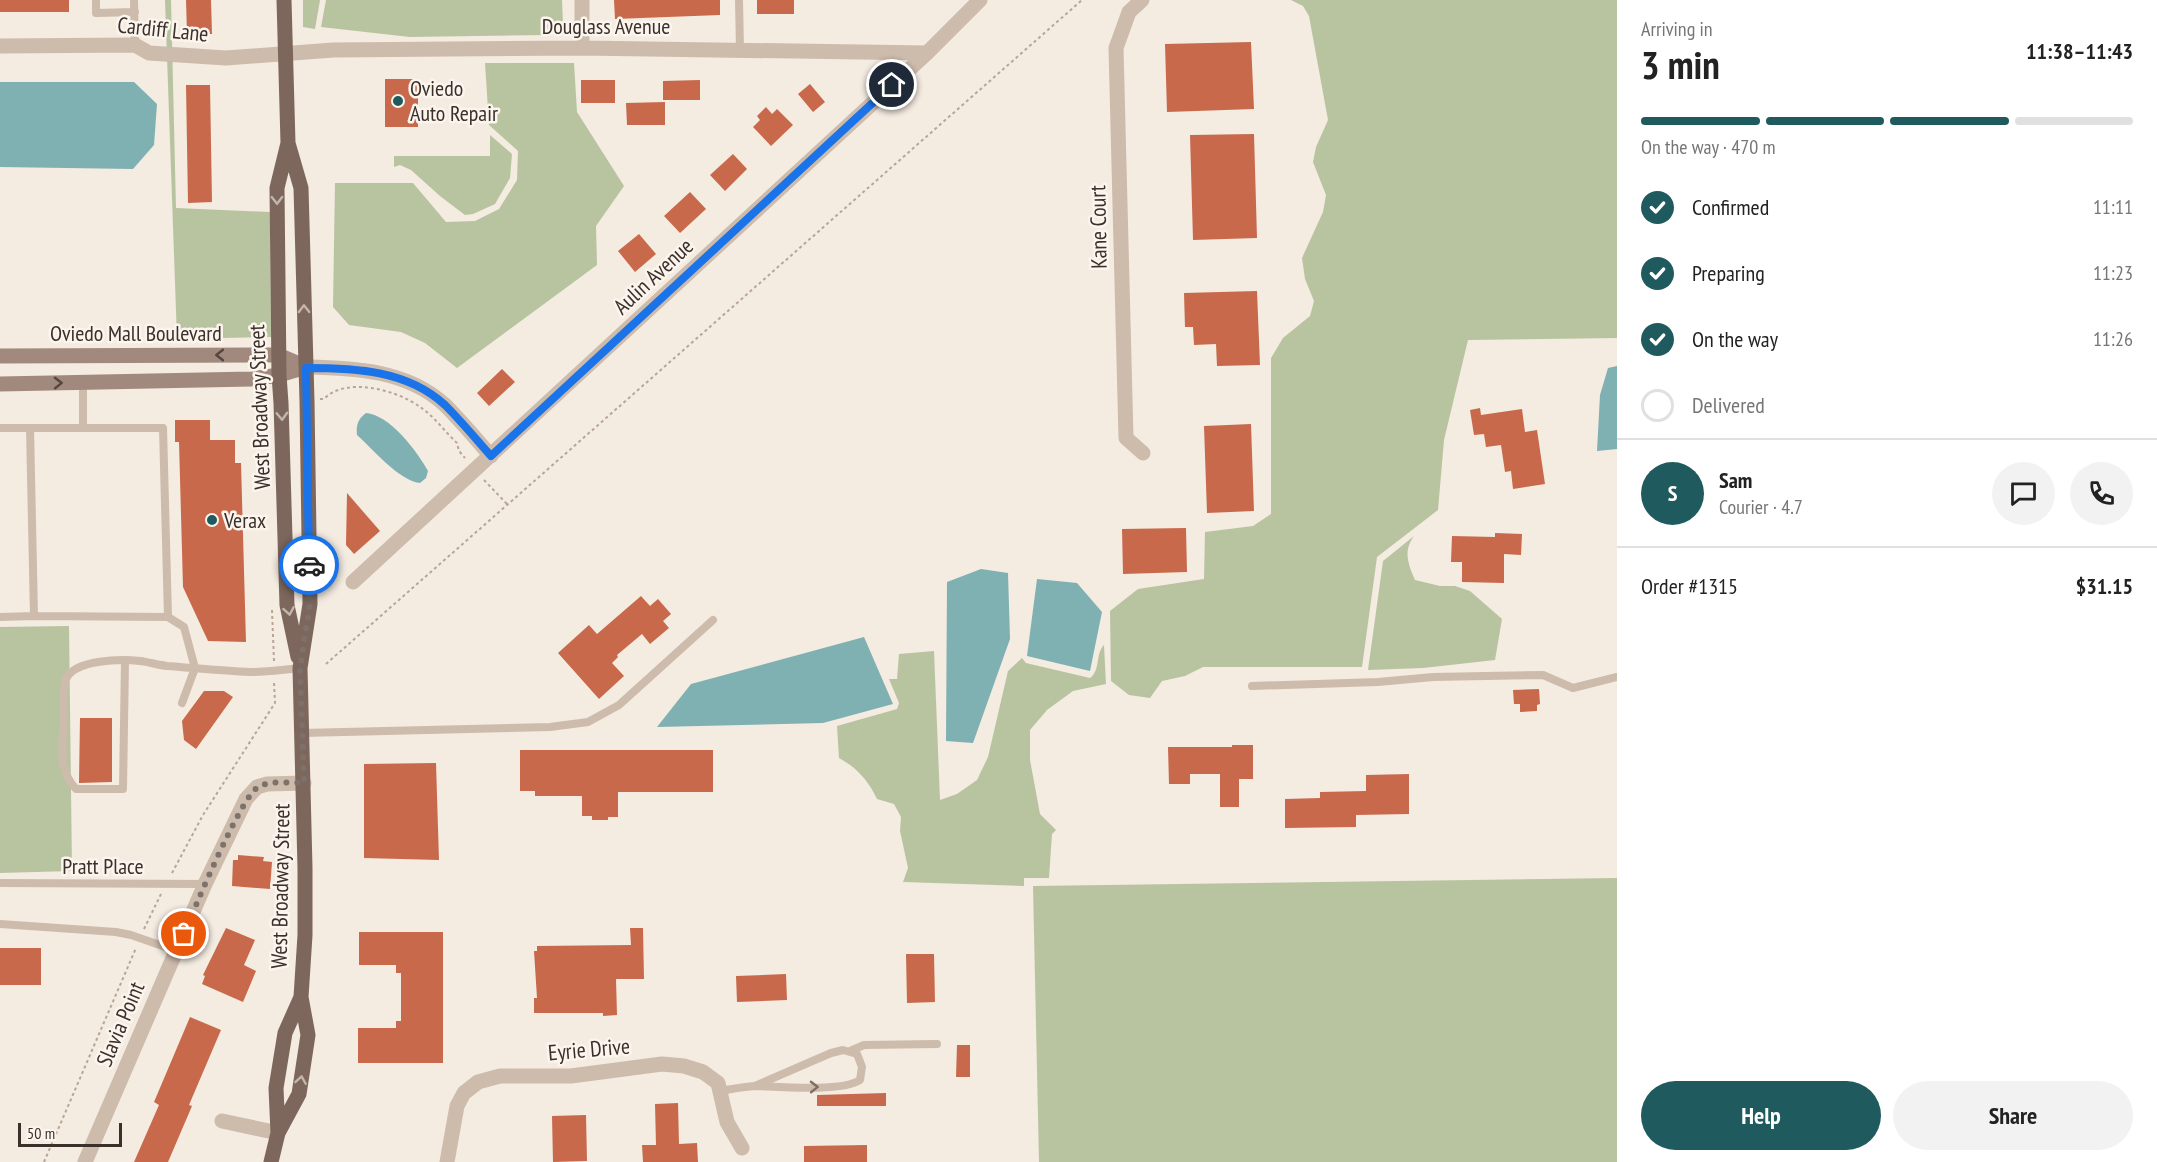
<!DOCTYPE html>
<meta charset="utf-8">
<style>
:root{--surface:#fff;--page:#f2f2f2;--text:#222;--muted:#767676;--line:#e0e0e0;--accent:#1f5a5e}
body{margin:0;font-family:"PT Sans Narrow",sans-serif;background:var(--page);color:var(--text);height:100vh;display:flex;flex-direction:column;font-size:22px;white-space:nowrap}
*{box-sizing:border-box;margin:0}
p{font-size:20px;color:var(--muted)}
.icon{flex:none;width:33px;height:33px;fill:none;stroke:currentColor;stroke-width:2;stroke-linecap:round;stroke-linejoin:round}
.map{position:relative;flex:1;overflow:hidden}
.details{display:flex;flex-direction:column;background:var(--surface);width:540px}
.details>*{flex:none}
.scale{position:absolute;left:18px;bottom:15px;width:104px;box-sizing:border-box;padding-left:6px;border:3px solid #3b302b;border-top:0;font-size:16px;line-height:21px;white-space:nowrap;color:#3b302b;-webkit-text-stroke:4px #fbf5ee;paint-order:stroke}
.pin{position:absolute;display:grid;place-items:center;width:51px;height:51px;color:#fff;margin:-26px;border:3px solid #fff;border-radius:50%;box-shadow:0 2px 6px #0007}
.courier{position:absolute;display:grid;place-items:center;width:60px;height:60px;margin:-30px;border:4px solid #1a73e8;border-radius:50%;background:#fff;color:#222;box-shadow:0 2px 8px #0007}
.summary em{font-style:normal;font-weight:800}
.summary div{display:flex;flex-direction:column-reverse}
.summary{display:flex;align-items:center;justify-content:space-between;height:102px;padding:0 24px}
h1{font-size:39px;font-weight:800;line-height:45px}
.bar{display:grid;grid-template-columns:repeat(4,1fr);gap:9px 6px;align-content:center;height:72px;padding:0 24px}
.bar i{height:8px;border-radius:4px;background:var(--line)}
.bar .current{background:var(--accent)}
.bar p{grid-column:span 4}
.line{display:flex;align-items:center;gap:15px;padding:0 24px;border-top:2px solid var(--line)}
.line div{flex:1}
.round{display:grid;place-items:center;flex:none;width:63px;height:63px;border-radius:32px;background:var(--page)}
ol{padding:0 24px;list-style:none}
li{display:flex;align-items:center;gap:18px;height:66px}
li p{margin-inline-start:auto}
li .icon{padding:6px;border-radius:50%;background:var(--accent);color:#fff;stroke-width:4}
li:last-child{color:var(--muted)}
li i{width:33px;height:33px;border:3px solid var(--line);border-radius:50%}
.primary-button{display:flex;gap:12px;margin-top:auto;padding:12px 24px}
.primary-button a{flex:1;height:69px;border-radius:36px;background:var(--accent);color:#fff;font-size:24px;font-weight:800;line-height:69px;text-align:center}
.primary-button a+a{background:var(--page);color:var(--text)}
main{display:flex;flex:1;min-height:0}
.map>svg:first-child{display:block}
.green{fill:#b8c4a0}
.water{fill:#7fb0b2}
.building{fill:#c8694b}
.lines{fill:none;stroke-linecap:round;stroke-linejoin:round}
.path{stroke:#b9a596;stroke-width:2;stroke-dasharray:3 3;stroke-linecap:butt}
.lane{stroke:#cdbbac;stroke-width:8}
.street{stroke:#cdbbac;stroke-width:15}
.secondary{stroke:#a18a7d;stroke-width:15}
.primary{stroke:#7d675c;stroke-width:15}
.oneway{stroke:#c2b5ac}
.oneway2{stroke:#544640}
.oneway3{stroke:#7d6f65}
.done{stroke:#7c716b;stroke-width:6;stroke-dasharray:0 10.8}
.route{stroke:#1a73e8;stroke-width:8}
.poi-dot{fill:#1f5a5e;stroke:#fbf5ee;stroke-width:2}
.labels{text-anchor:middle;stroke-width:5;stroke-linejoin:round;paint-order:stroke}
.street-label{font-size:22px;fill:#3b302b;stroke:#fbf5ee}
.poi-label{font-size:22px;fill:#3b302b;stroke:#fbf5ee;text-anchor:start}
</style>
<main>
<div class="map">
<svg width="1617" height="1162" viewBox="0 0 1617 1162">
<rect width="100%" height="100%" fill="#f4ebe1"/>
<!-- green -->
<path class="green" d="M165,0H171L176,208L270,212L271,337L177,339Z
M303,0H320L315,29L303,27Z
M326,0H562L563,24L547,35L410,37L321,27Z
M1291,0H1617V338L1468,340L1444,440L1438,510L1377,557L1362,667H1203L1185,676L1162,681L1150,698L1129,695L1111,681L1110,611L1138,589L1204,579L1205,532L1253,526L1271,514V358L1283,338L1310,316L1314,301L1305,279L1302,258L1323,212L1326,195L1313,162L1316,147L1328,120L1309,16L1303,6Z
M485,63H574L577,112L624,186L596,226L597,265L457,368L425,343L401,332L349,325L333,307L335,183H413L446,222L475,221L499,209L517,180L518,151L489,125Z
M490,135L512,154L510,178L495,204L473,214L465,215L440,196L411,170L400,165L394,167V156H490Z
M1414,536C1403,551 1408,564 1415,580L1440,586H1455L1470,591L1502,619L1495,660L1423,668L1368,670L1383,561Z
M69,626L72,871L0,873V627Z
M1104,645L1106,684L1073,691L1047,710L1030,730V760L1040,814L1056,830L1052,834L1049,878H1024V886L903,882L908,868L900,831L901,817L894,804L877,799C868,780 857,768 839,758L837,726L897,709L899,703L889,679H897L899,654L934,651L940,800L957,794L977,780L988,757L1008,671L1022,658L1026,663L1090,678C1101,670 1095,654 1104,645Z
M1617,878V1162H1039L1033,886Z"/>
<!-- water -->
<path class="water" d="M0,82H134L157,104L154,145L133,169L0,167Z
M1617,366V449L1597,451L1600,395L1608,368Z
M366,413C390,415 417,451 428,471L426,478L420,483C398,480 374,450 357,435C356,425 358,419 366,413Z
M981,569L1008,573L1010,639L973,743L946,741L947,582Z
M1037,579L1077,583L1102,612L1090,671L1027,656Z
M864,637L893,704L823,723L657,727L691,684Z"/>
<!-- building -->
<path class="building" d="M0,0H69V12H0Z
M186,0H211L212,34H187Z
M614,0H720V15L615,19Z
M757,0H794V14H757Z
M1251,42L1254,109L1167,112L1165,44Z
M385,79H418V127H385Z
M581,80H615V103H581Z
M700,80V100H663V81Z
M810,84L825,102L813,112L798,94Z
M186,85H210L212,202L188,203Z
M665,102V125H627L626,103Z
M766,107L772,114L777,109L793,125L771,146L753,127L760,120L757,116Z
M1254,134L1257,238L1193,240L1190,135Z
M733,154L747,169L725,191L710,175Z
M690,192L706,209L680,233L664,216Z
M639,234L656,254L635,272L618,251Z
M1257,291L1260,365L1217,366L1216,344L1194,345L1193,327H1185L1184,293Z
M502,369L515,382L489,406L477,393Z
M1480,408L1481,415L1522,409L1525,432L1537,430L1545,484L1513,489L1511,471L1505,472L1501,445L1486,447L1484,434L1474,435L1470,410Z
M175,420H210V440H235V463H241L246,642L208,641L183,587L179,442H175Z
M1251,424L1254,511L1207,513L1204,426Z
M347,493L380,531L354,554L346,545Z
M1186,528L1187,572L1123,574L1122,529Z
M1495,533L1522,534L1521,555L1504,554V583L1462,582V562H1451L1452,536L1495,537Z
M641,596L650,606L658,599L671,614L663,621L669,628L650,644L642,634L617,655L618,657L612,663L624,676L599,699L558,653L589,625L597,634Z
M1539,689L1540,704L1537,705V711L1520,712V704H1514L1513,690Z
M204,691H224L233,697L196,749L184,740L182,721Z
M80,718H112V782L79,783Z
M1232,745H1253V779H1239V807H1220V774H1190V784H1169L1168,747H1232Z
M520,750H713V792H618V817H608V820H592V816H582V796H535V791H520Z
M436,763L439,860L364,858V764Z
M1409,774V814L1356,815V827L1285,828V799L1320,798V792L1366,791V775Z
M238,855L264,857L263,861L272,862L270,889L232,886L233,860H238Z
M226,928L255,940L244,965L256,971L243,1002L202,984L205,976L203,975Z
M630,928H643L644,979H616L617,1015L603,1016V1013H534V998H537L534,951H537V946L631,945Z
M359,932H443V1063H358V1028H396V1021H401V973H396V965H359Z
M0,948H41V985H0Z
M906,954H934L935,1002L907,1003Z
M786,974L787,1000L737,1002L736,976Z
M190,1017L221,1030L189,1105L192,1106L168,1162H134L159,1105L154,1102Z
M957,1045H970V1077H956Z
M886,1093V1106H817V1095Z
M678,1103L679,1144L697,1143L698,1162H643L642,1145H656L655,1104Z
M586,1115L587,1161L553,1162L552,1116Z
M867,1145V1162H804V1146Z"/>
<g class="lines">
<!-- path -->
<path class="path" d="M320,399H324C346,376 397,390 420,407C434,416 445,432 457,443L459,451L465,458
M266,413L261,405L266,404
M484,480L507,504
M272,610L274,661
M326,664L1082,0
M172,873L203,815L275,703L274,682
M144,929L161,894
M44,1162L136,948"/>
<!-- lane -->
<path class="lane" d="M96,0V13L135,12
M134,0L135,45
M739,0L740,50
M83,382V428
M0,428H30L34,616L0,617
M30,428H163L168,617L34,616
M168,617L184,627L195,668L182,703
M125,661L123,789H76C57,769 63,746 64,720C64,710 62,687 66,679C75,659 122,659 140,661C149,662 158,665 167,666C194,668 222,671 250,672C267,672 284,670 300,668
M1252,686L1378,682L1433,677L1543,675L1573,688L1617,677
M302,733L550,727L588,722L619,705L713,620
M0,883L205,884
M0,924L116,932L131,935L177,951
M850,1051L864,1045L937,1044
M720,1091C732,1089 746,1086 758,1086C781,1087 842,1092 860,1080L862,1067L857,1054L843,1050L831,1053L755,1086"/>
<!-- street -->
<path class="street" d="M582,0V48
M1142,0L1129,12L1116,48L1126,438L1143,453
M0,46L135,45L149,53L226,58L333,50L582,48L927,53
M306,367C355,368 407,370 445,405C461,421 476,439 491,456
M353,582L927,53L980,0
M222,1121L278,1133
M85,1162L205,884L246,799L257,787L267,784L304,783
M447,1162L457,1106L464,1093L478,1082L500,1076H571L662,1064L684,1066L703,1072L718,1083L727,1122L742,1148"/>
<!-- secondary -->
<path class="secondary" d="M0,356L278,355L306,367
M0,384L252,379L279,375L306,367"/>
<!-- primary -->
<path class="primary" d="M288,143L277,188L279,375L281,403L287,605L298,657
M278,1133L276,1088L285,1033L301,997
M271,1162L278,1133L299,1094L308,1035L301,997L305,935V868L300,668L310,604L307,401L301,188L288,143L284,0"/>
</g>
<!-- one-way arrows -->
<defs><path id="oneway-chevron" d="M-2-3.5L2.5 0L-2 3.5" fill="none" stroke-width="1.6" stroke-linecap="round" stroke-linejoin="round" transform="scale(1.5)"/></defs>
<g class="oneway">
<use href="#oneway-chevron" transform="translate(277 200) rotate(89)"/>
<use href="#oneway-chevron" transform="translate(304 309) rotate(-91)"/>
<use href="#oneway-chevron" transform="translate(282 416) rotate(88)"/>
<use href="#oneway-chevron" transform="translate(289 611) rotate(80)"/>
<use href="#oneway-chevron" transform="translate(301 1080) rotate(-81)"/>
</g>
<g class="oneway2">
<use href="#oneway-chevron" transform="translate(220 355) rotate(180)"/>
<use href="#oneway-chevron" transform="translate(58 383) rotate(-1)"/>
</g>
<use class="oneway3" href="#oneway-chevron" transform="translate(814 1087) rotate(-1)"/>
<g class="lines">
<!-- done -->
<path class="done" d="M184,934C194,909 241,797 258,787C270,780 290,783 304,783L300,668L310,604L309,565"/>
<!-- route -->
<path class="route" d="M309,565L306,368C355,368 407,370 445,405C461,421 476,439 491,456L892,85"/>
</g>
<!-- markers -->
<g class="poi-dot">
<circle cx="398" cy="101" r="6"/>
<circle cx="212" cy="520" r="6"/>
</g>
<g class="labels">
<!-- street labels -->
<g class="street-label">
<text x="606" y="34">Douglass Avenue</text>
<text transform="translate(163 29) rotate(6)" y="8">Cardiff Lane</text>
<text transform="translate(1098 227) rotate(-91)" y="8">Kane Court</text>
<text transform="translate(653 276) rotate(-43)" y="8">Aulin Avenue</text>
<text x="136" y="341">Oviedo Mall Boulevard</text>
<text transform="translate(259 407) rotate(-92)" y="8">West Broadway Street</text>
<text x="103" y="874">Pratt Place</text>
<text transform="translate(280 886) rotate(-89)" y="8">West Broadway Street</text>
<text transform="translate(120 1024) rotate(-67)" y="8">Slavia Point</text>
<text transform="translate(589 1049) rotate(-5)" y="8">Eyrie Drive</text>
</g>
<!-- poi labels -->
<g class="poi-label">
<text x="410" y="96">Oviedo<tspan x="410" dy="25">Auto Repair</tspan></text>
<text x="224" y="528">Verax</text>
</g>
</g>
</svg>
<div class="scale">50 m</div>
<div class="pin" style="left:184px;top:934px;background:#ea580c"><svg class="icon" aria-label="bag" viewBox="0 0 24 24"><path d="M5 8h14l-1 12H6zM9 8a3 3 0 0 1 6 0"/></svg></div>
<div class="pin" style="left:892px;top:85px;background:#1f2937"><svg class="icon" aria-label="home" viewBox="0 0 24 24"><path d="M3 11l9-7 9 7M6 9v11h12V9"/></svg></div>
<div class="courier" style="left:309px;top:565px"><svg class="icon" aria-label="car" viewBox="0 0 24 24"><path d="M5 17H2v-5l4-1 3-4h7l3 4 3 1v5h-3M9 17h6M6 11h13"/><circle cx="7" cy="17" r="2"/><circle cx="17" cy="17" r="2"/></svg></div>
</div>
<section class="details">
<div class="summary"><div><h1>3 min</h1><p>Arriving in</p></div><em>11:38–11:43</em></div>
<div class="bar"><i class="current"></i><i class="current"></i><i class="current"></i><i></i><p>On the way · 470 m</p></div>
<ol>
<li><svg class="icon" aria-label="check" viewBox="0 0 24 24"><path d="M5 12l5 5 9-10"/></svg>Confirmed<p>11:11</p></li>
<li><svg class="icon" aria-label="check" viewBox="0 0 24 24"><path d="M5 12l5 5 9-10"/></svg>Preparing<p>11:23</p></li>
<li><svg class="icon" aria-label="check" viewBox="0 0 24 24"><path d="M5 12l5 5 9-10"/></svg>On the way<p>11:26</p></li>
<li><i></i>Delivered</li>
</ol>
<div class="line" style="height:108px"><b class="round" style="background:var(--accent);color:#fff">S</b><div><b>Sam</b><p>Courier · 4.7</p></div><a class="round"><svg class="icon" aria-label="chat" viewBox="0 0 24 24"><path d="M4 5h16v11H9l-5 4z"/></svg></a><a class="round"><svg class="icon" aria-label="phone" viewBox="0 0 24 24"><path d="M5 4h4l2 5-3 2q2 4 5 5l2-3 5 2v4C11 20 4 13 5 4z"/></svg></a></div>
<div class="line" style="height:78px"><div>Order #1315</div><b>$31.15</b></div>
<div class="primary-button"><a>Help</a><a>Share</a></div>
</section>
</main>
